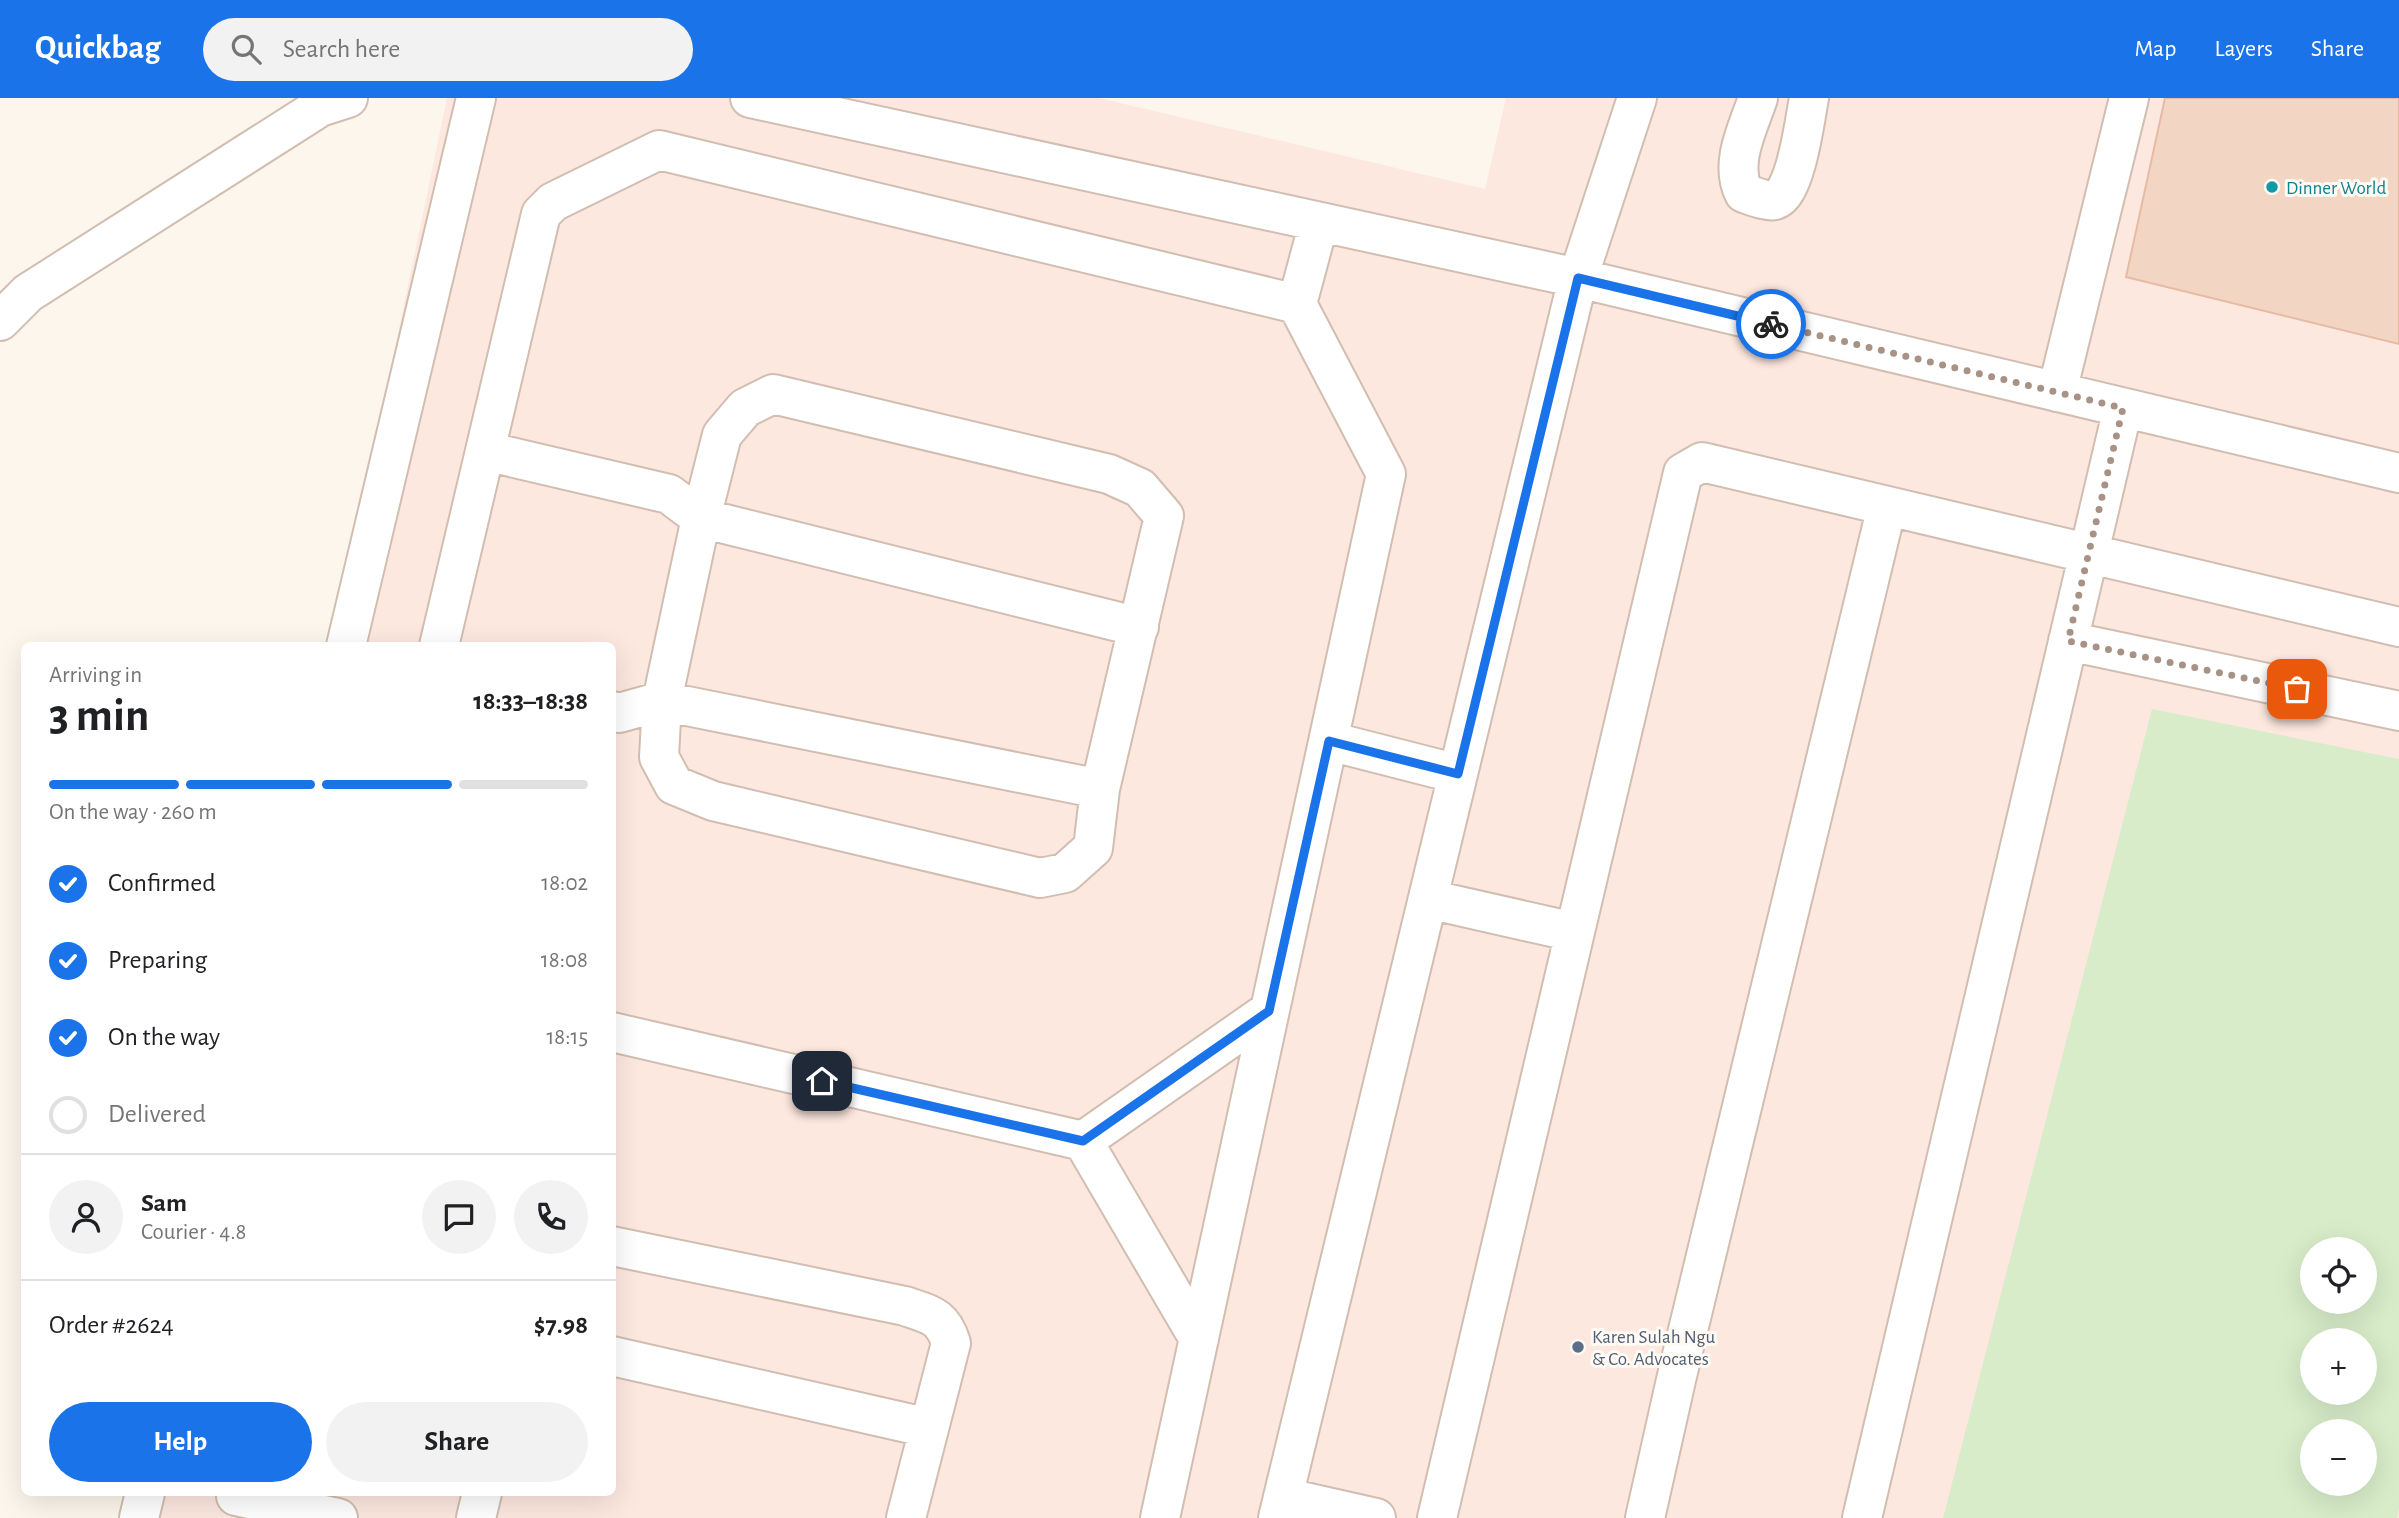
<!DOCTYPE html>
<meta charset="utf-8">
<style>
:root{--surface:#fff;--page:#f2f2f2;--text:#202124;--muted:#757577;--line:#e0e0e0;--accent:#1a73e8}
body{margin:0;font-family:"Alegreya Sans",sans-serif;background:var(--page);color:var(--text);height:100vh;display:flex;flex-direction:column;font-size:26px;white-space:nowrap}
*{box-sizing:border-box;margin:0}
p{font-size:23px;color:var(--muted)}
.icon{flex:none;width:38px;height:38px;fill:none;stroke:currentColor;stroke-width:2;stroke-linecap:round;stroke-linejoin:round}
.map{position:relative;flex:1;overflow:hidden}
.details{position:absolute;left:21px;top:544px;width:595px;height:854px;display:flex;flex-direction:column;background:var(--surface);border-radius:10px;box-shadow:0 7px 28px #0002}
.details>*{flex:none}
.controls{position:absolute;left:2300px;top:1139px;display:grid;gap:14px}
.controls a{display:grid;place-items:center;width:77px;height:77px;border-radius:50%;background:var(--surface);box-shadow:0 7px 28px #0002;font-size:35px}
.pin{position:absolute;display:grid;place-items:center;width:60px;height:60px;color:#fff;margin:-30px;border-radius:14px;box-shadow:0 4px 10px #0006}
.courier{position:absolute;display:grid;place-items:center;width:70px;height:70px;margin:-35px;border:5px solid #1a73e8;border-radius:50%;background:#fff;color:#222;box-shadow:0 2px 9px #0007}
.headline em{font-style:normal;font-weight:700}
.headline div{display:flex;flex-direction:column-reverse}
.headline{display:flex;align-items:center;justify-content:space-between;height:119px;padding:0 28px}
h1{font-size:46px;font-weight:700;line-height:52px}
.bar{display:grid;grid-template-columns:repeat(4,1fr);gap:10px 7px;align-content:center;height:84px;padding:0 28px}
.bar i{height:9px;border-radius:5px;background:var(--line)}
.bar .selected{background:var(--accent)}
.bar p{grid-column:span 4}
.line{display:flex;align-items:center;gap:18px;padding:0 28px;border-top:2px solid var(--line)}
.line div{flex:1}
.round{display:grid;place-items:center;flex:none;width:74px;height:74px;border-radius:37px;background:var(--page)}
ol{padding:0 28px;list-style:none}
li{display:flex;align-items:center;gap:21px;height:77px}
li p{margin-inline-start:auto}
li .icon{padding:7px;border-radius:50%;background:var(--accent);color:#fff;stroke-width:4}
li:last-child{color:var(--muted)}
li i{width:38px;height:38px;border:4px solid var(--line);border-radius:50%}
.cta{display:flex;gap:14px;margin-top:auto;padding:14px 28px}
.cta a{flex:1;height:80px;border-radius:42px;background:var(--accent);color:#fff;font-size:28px;font-weight:700;line-height:80px;text-align:center}
.cta a+a{background:var(--page);color:var(--text)}
header{display:flex;align-items:center;gap:42px;box-sizing:border-box;height:98px;padding:0 35px;background:var(--accent);color:#fff}
header strong{font-size:33px}
nav{display:flex;gap:38px;margin-inline-start:auto;font-size:24px}
.search{width:490px;height:63px;background:var(--page);display:flex;align-items:center;gap:18px;box-sizing:border-box;padding:0 24px;border-radius:38px;color:var(--muted);font-size:26px}
.map>svg:first-child{display:block}
.commercial{fill:#fde8e0;fill-rule:evenodd}
.green{fill:#d8ecc9;fill-rule:evenodd}
.building{fill:#f3d5c3;stroke:#e6bba3;stroke-width:2}
.lines{fill:none;stroke-linecap:round;stroke-linejoin:round}
.minor-casing{stroke:#d1beb0;stroke-width:42}
.minor{stroke:#fff;stroke-width:38}
.done{stroke:#a89285;stroke-width:7;stroke-dasharray:0 12.6}
.route{stroke:#1a73e8;stroke-width:9}
.culture-dot{fill:#0f9aa8;stroke:#fffaf3;stroke-width:2.5}
.service-dot{fill:#5c6f8a;stroke:#fffaf3;stroke-width:2.5}
.labels{text-anchor:middle;stroke-width:6;stroke-linejoin:round;paint-order:stroke}
.culture-label{font-size:19px;fill:#0d838f;stroke:#fffaf3;text-anchor:start}
.service-label{font-size:19px;fill:#4e5e75;stroke:#fffaf3;text-anchor:start}
</style>
<header>
<strong>Quickbag</strong>
<div class="search"><svg class="icon" aria-label="search" viewBox="0 0 24 24"><circle cx="10" cy="10" r="6"/><path d="M15 15l6 6"/></svg>Search here</div>
<nav><a>Map</a><a>Layers</a><a>Share</a></nav>
</header>
<div class="map">
<svg width="2399" height="1420" viewBox="0 0 2399 1420">
<rect width="100%" height="100%" fill="#fdf6ec"/>
<!-- commercial -->
<path class="commercial" d="M447,0H1099L1485,91L1506,0H2399V1420H153L158,1395H612V548H333ZM2312,1152H2364V1204H2312ZM2312,1242H2364V1295H2312ZM2312,1334H2364V1386H2312Z"/>
<!-- green -->
<path class="green" d="M2152,611L2399,661V1411L2397,1420H1943ZM2312,1152H2364V1204H2312ZM2312,1242H2364V1295H2312ZM2312,1334H2364V1386H2312Z"/>
<!-- building -->
<path class="building" d="M2165,0H2399V246L2126,179Z"/>
<g class="lines">
<defs>
<path id="minor" d="M750,0L1578,180L2399,375
M1758,0C1748,30 1729,65 1744,95C1753,98 1767,104 1775,102C1796,96 1805,20 1809,0
M0,223L28,195L320,9L348,0
M2057,294L2129,0
M773,296L1109,376L1140,390L1164,418L1100,691L1093,750L1065,775L1040,780L713,703L674,687L659,659L662,603L701,420L722,337L745,310Z
M485,353L669,396L701,420L1139,529
M2068,543L2399,613
M346,548L476,0
M439,548L541,116L553,104L659,52L1297,206
M612,613L619,615L662,603L1100,691
M1329,643L1458,676
M1428,801L1574,834
M612,934L1083,1043L1199,1241
M1083,1043L1269,913
M612,1148L905,1208C930,1217 942,1217 951,1245L906,1420
M612,1258L929,1330
M236,1398L338,1420
M1283,1399L1376,1420
M139,1420L145,1395
M476,1420L482,1395
M1160,1420L1386,376L1297,206L1319,124
M1278,1420L1578,180L1637,0
M1437,1420L1683,375L1702,364L2399,529
M1645,1420L1676,1282L1887,408
M1862,1420L2123,310"/>
</defs>
<!-- minor casing -->
<use href="#minor" class="minor-casing"/>
<!-- minor -->
<use href="#minor" class="minor"/>
</g>
<g class="lines">
<!-- done -->
<path class="done" d="M1771,226L2123,310L2068,543L2297,591"/>
<!-- route -->
<path class="route" d="M822,983L1083,1043L1269,913L1329,643L1458,676L1578,180L1771,226"/>
</g>
<!-- markers -->
<circle class="culture-dot" cx="2272" cy="89" r="7"/>
<circle class="service-dot" cx="1578" cy="1249" r="7"/>
<g class="labels">
<!-- culture labels -->
<g class="culture-label">
<text x="2286" y="96">Dinner World</text>
</g>
<!-- service labels -->
<g class="service-label">
<text x="1592" y="1245">Karen Sulah Ngu<tspan x="1592" dy="22">&amp; Co. Advocates</tspan></text>
</g>
</g>
</svg>
<div class="controls">
<a><svg class="icon" aria-label="locate" viewBox="0 0 24 24"><circle cx="12" cy="12" r="6"/><path d="M12 2v4M12 18v4M2 12h4M18 12h4"/></svg></a>
<a>+</a>
<a>−</a>
</div>
<div class="pin" style="left:2297px;top:591px;background:#ea580c"><svg class="icon" aria-label="bag" viewBox="0 0 24 24"><path d="M5 8h14l-1 12H6zM9 8a3 3 0 0 1 6 0"/></svg></div>
<div class="pin" style="left:822px;top:983px;background:#1f2937"><svg class="icon" aria-label="home" viewBox="0 0 24 24"><path d="M3 11l9-7 9 7M6 9v11h12V9"/></svg></div>
<div class="courier" style="left:1771px;top:226px"><svg class="icon" aria-label="bike" viewBox="0 0 24 24"><circle cx="6" cy="16" r="4"/><circle cx="18" cy="16" r="4"/><path d="M6 16l4-8h5l3 8M10 8l3 8H6M13 5h3"/></svg></div>
<section class="details">
<div class="headline"><div><h1>3 min</h1><p>Arriving in</p></div><em>18:33–18:38</em></div>
<div class="bar"><i class="selected"></i><i class="selected"></i><i class="selected"></i><i></i><p>On the way · 260 m</p></div>
<ol>
<li><svg class="icon" aria-label="check" viewBox="0 0 24 24"><path d="M5 12l5 5 9-10"/></svg>Confirmed<p>18:02</p></li>
<li><svg class="icon" aria-label="check" viewBox="0 0 24 24"><path d="M5 12l5 5 9-10"/></svg>Preparing<p>18:08</p></li>
<li><svg class="icon" aria-label="check" viewBox="0 0 24 24"><path d="M5 12l5 5 9-10"/></svg>On the way<p>18:15</p></li>
<li><i></i>Delivered</li>
</ol>
<div class="line" style="height:126px"><a class="round"><svg class="icon" aria-label="person" viewBox="0 0 24 24"><circle cx="12" cy="8" r="4"/><path d="M4 21q1-7 8-7t8 7"/></svg></a><div><b>Sam</b><p>Courier · 4.8</p></div><a class="round"><svg class="icon" aria-label="chat" viewBox="0 0 24 24"><path d="M4 5h16v11H9l-5 4z"/></svg></a><a class="round"><svg class="icon" aria-label="phone" viewBox="0 0 24 24"><path d="M5 4h4l2 5-3 2q2 4 5 5l2-3 5 2v4C11 20 4 13 5 4z"/></svg></a></div>
<div class="line" style="height:91px"><div>Order #2624</div><b>$7.98</b></div>
<div class="cta"><a>Help</a><a>Share</a></div>
</section>
</div>
